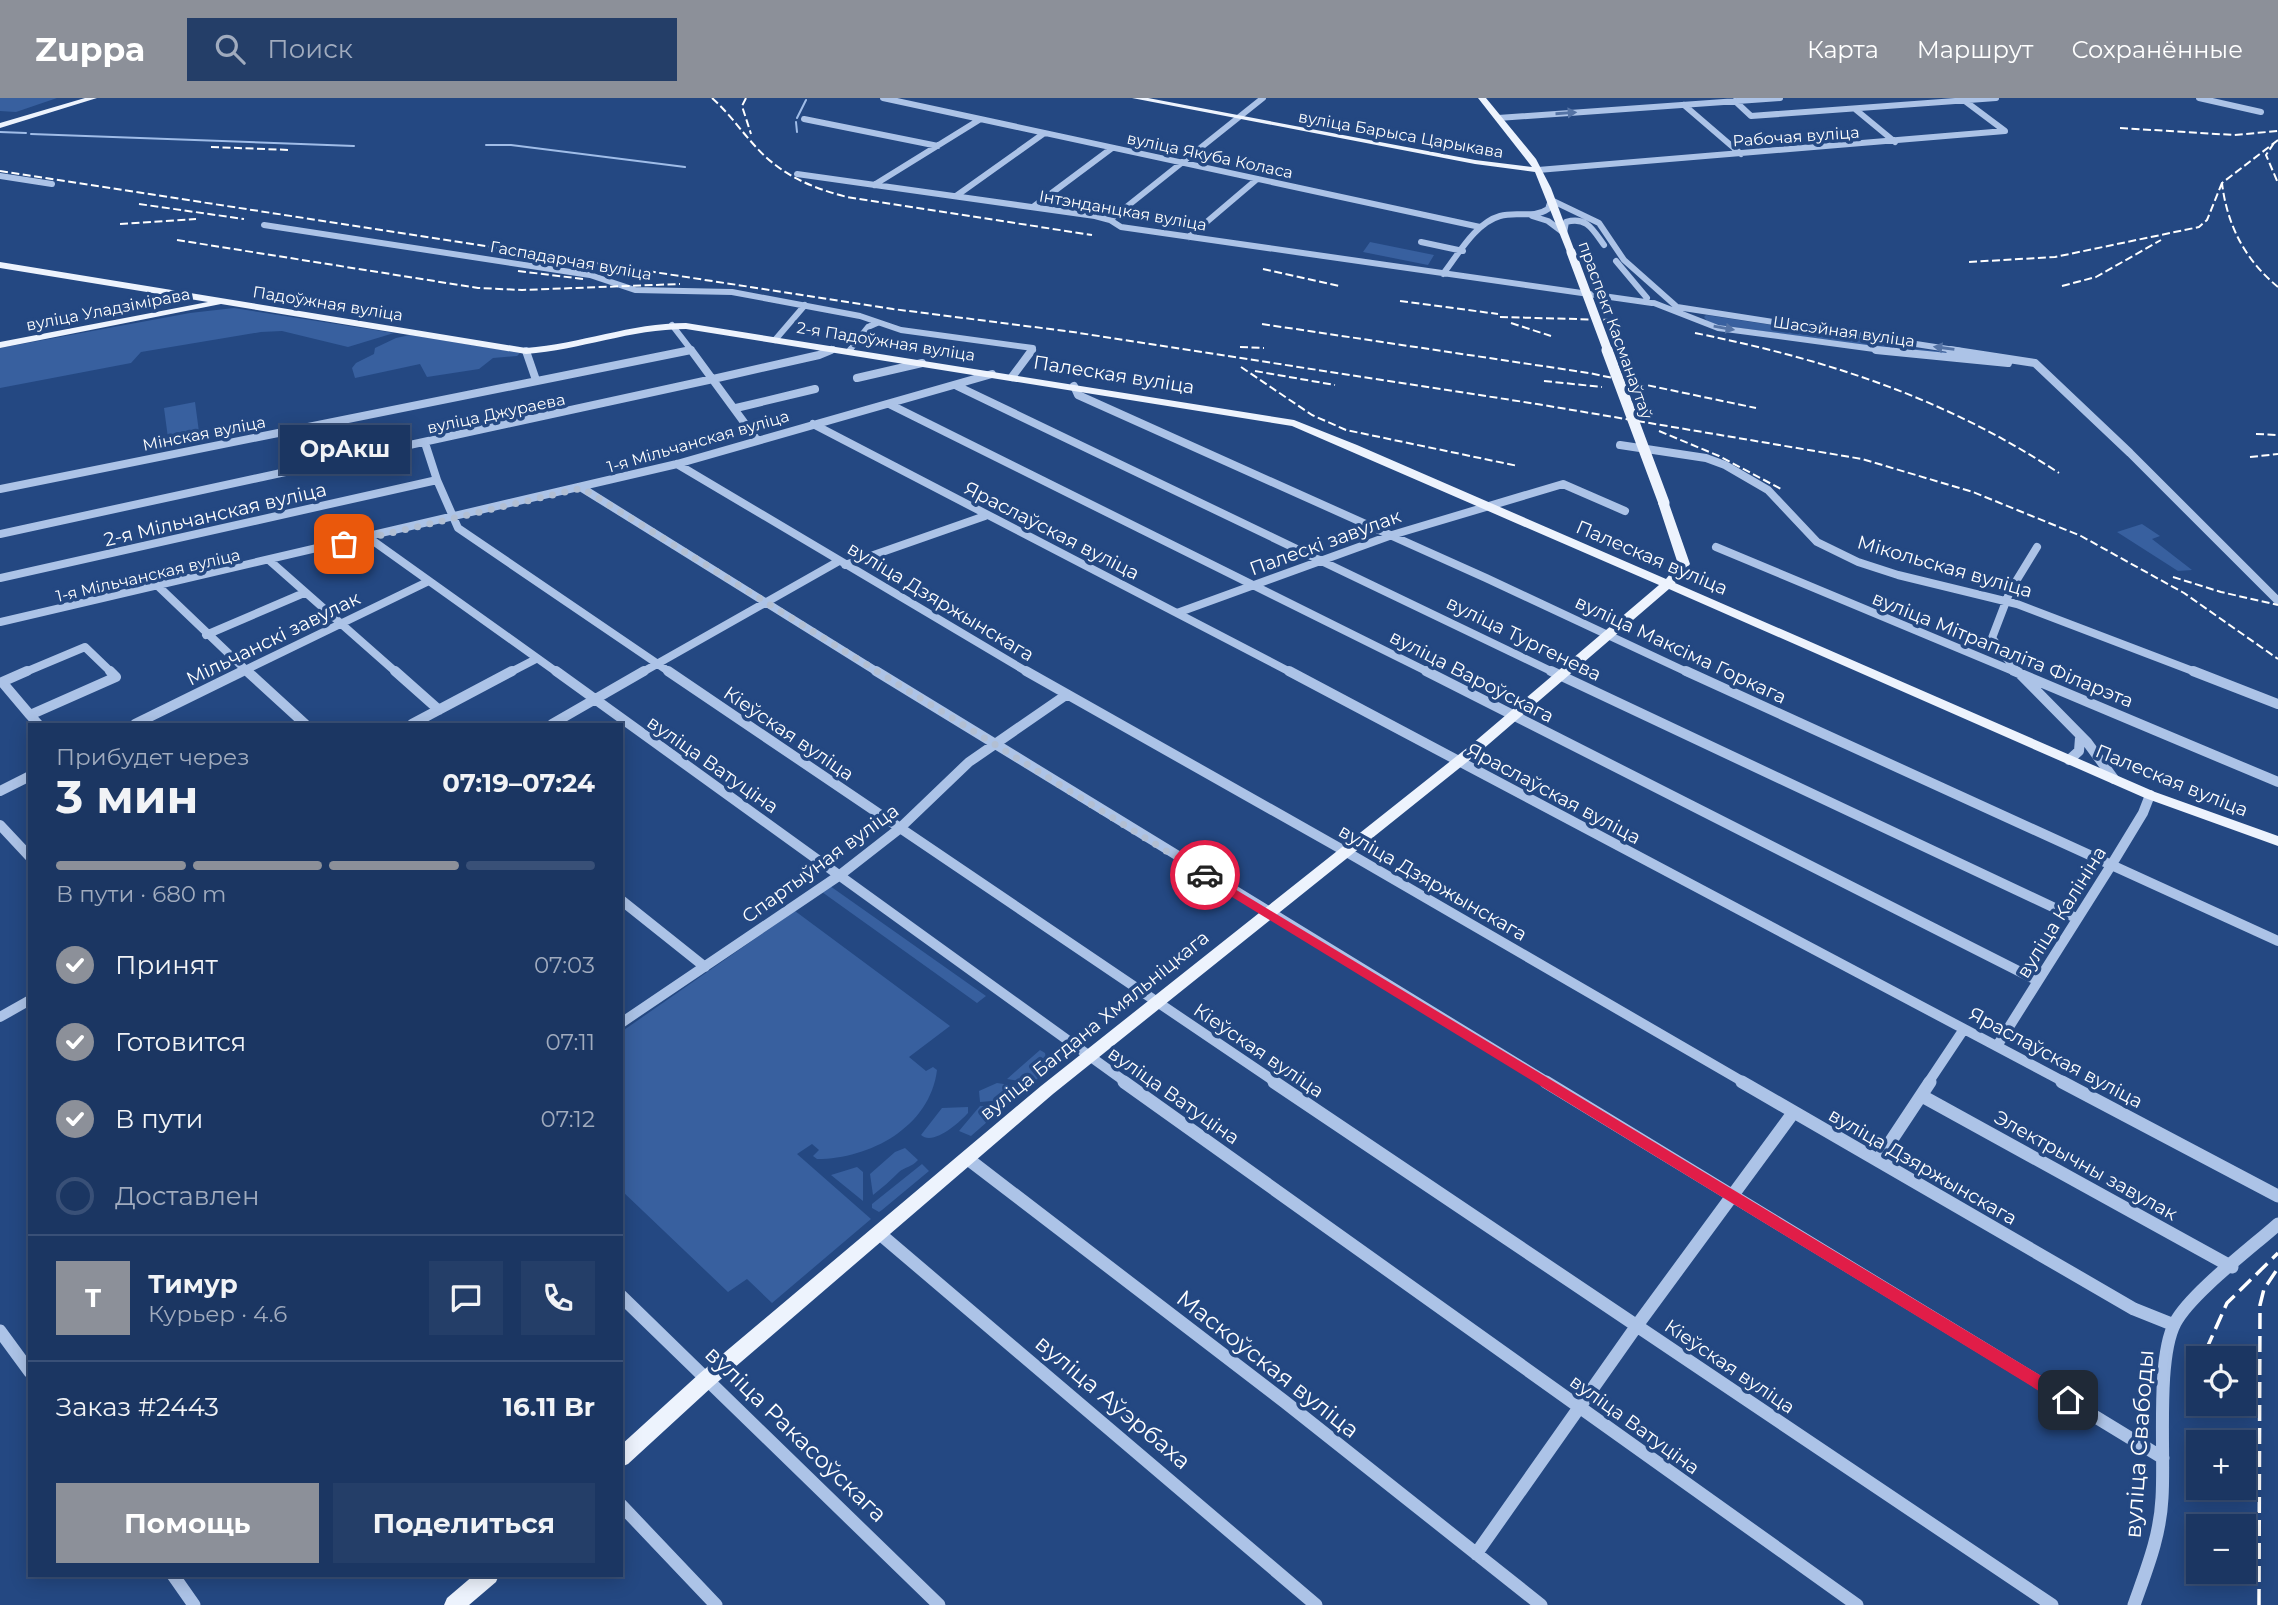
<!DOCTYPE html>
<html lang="ru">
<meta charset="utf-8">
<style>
:root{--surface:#1b3662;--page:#243e68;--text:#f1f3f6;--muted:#a0abbe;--line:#395077;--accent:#8c9099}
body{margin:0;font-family:Montserrat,sans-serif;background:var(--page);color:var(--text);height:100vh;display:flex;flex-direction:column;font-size:26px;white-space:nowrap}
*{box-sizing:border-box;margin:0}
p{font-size:23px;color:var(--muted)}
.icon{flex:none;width:38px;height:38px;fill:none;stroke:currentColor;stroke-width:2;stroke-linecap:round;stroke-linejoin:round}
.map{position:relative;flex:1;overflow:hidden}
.drawer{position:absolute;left:28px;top:625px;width:595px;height:854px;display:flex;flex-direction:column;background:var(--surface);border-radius:0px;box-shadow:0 4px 18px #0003,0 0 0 2px var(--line)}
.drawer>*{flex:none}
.tools{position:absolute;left:2186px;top:1248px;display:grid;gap:14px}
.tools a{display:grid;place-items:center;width:70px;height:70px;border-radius:0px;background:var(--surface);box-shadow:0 4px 18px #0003,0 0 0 2px var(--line);font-size:35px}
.pin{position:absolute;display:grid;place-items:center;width:60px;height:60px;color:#fff;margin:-30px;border-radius:14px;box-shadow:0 4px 10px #0006}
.courier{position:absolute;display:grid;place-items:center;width:70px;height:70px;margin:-35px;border:5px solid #e11d48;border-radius:50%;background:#fff;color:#222;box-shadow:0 2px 9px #0007}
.bubble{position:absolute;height:49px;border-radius:0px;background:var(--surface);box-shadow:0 4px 18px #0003,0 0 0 2px var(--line);font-size:23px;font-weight:700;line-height:49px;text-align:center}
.summary em{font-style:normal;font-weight:700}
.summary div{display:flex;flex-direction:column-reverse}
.summary{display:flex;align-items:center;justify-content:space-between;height:119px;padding:0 28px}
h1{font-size:46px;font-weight:700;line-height:52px}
.bar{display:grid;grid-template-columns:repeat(4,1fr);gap:10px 7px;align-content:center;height:84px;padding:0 28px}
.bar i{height:9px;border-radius:5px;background:var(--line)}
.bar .selected{background:var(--accent)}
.bar p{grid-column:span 4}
.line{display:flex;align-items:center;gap:18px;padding:0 28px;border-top:2px solid var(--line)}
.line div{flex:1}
.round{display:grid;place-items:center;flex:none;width:74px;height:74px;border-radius:0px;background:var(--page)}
ol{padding:0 28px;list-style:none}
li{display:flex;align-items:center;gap:21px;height:77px}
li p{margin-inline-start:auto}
li .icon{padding:7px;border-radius:50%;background:var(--accent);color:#fff;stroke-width:4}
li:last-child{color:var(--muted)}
li i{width:38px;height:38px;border:4px solid var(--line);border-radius:50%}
.cta{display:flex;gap:14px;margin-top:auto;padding:14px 28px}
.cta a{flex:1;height:80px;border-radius:0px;background:var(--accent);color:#fff;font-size:28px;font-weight:700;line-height:80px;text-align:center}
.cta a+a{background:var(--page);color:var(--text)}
header{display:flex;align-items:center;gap:42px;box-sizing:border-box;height:98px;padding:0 35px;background:var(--accent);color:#fff}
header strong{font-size:33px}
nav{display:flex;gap:38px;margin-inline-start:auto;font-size:24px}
.search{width:490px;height:63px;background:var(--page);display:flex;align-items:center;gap:18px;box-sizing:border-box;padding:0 24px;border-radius:0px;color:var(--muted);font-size:26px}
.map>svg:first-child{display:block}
.green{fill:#38609f}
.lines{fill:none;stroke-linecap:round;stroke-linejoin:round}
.stream{stroke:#a0bde8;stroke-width:2}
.minor-far3{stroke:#acc3e7;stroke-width:6}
.minor-far2{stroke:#acc3e7;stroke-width:8}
.minor-far1{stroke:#acc3e7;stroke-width:10}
.minor{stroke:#acc3e7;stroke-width:13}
.major{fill:#edf3fd;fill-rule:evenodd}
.rail-far1{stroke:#fff;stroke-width:2;stroke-dasharray:8 3.5;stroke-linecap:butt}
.rail{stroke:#fff;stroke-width:3.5;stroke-dasharray:16 7;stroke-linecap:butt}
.major-bridge-far1{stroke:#edf3fd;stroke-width:9}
.major-bridge{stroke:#edf3fd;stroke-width:11}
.oneway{fill:#5473a5}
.route{fill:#e11d48}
.done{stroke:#b2bfd3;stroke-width:7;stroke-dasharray:0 12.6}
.labels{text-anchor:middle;stroke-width:7;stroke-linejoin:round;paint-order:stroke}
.far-street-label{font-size:16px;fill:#fff;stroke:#244882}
.street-label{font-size:19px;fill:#fff;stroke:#244882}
.near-street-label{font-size:23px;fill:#fff;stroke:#244882}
</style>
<header>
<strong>Zuppa</strong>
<div class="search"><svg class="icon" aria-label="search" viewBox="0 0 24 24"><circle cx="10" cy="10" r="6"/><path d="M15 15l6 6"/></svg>Поиск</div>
<nav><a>Карта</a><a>Маршрут</a><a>Сохранённые</a></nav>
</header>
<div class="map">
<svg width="2278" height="1507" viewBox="0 0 2278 1507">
<rect width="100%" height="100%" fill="#244882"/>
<!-- green -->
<path class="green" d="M0,0H57L16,14L0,13Z
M1370,144L1434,157L1428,167L1363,154Z
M234,210L394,235L348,249L282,233L261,234L141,254L131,265L0,290V250L190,215Z
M1706,217L1865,241L1866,245L1980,258L1919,255L1719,227L1707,223L1704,219Z
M410,237L520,255L517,258L493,260L479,271L427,279L420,266L355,280L352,270L356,265L374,256L375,250L396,240Z
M195,304L199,334L168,340L164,310Z
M2142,426L2160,438L2152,441L2192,472L2178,473L2117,434Z
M830,788L986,898L977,905L822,794Z
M795,813L950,928L909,959L926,973L933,969L937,972C930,1029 870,1061 817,1061L813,1058L819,1052L812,1046L797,1056L871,1121L772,1205L747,1181L728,1194L621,1092V934Z
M1040,952L1045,955L1048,972L1032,985L1007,981Z
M997,985L1017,988L1021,996L1016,1001L980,1004L979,993Z
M980,1008H1002L1003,1010L971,1038L959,1033Z
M968,1009V1015C959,1025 933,1048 921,1037L942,1010Z
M905,1050L918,1062C912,1069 905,1069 899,1074C891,1082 882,1090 873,1097L870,1076L895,1054Z
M922,1066L929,1073L882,1112L879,1114L872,1110V1106Z
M857,1069L863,1074V1103L831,1077Z"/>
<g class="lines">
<!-- stream -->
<path class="stream" d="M797,20L806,2
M796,24L797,34
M0,34L26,35
M31,36L354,48
M486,47H511L685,69"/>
<!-- minor-far3 -->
<path class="minor-far3" d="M883,0L1480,129
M2199,0L2261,14
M1735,3L1751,18L1996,0
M1684,7L1741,56
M1855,11L1895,44
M1498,20L1780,0
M804,21L938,48
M1538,72L2005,33L1961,0
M797,76L1095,118L1110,122L1121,129L1652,205
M0,78L52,86
M874,87L979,22
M956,98L1043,36
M1033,109L1112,50
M1532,118L1548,123L1564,135
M1110,122L1263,0
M264,127L590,177L635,192L732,194L860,218L901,232L1033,250L1031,253
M1564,135L1566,124C1587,118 1593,132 1604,147
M1189,139L1256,82
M1421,144L1463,153
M1616,163L1647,200
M1443,176C1458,157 1475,125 1500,118C1517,113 1533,121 1548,111L1551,102L1599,125L1624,162L1677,209L1961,253
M1654,205L1718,230L1889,253
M672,227L692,253
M775,242L805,207
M684,253L691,252
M827,253L833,251
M849,253L868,229L877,225"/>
<!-- minor-far2 -->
<path class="minor-far2" d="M691,252L757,342
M1876,252L2008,265
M1950,252L2035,265L2130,355L2278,503
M526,253L536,282
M1012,279L1032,252
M857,280L922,265
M957,288L1555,575
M1074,288L1078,297L1486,480L1689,575
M889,306L1430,575
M736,310L815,291
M813,326L1292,575
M307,329L320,367
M425,345L437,382L458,430L671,575
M1620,347L1706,360L1725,367L1768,392L1817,444L1858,464L1898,477L2017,506L2198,575
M677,366L1029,575
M582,390L879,575
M0,391L691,252
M0,436L713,281L819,257L831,252
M369,440L558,575
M1716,449L2018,575
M270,463L397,575
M845,467L985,418
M0,480L437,382
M159,489L249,575
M1177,515L1392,437L1563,386L1625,413
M0,524L677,366L992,276
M206,537L304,495
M23,575L85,549L112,575
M239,575L427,484
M509,575L536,561
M641,575L839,463
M2018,575L1992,540L2010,493L2037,449"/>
<!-- minor-far1 -->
<path class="minor-far1" d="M27,573L2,584L30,617
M247,573L305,626
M395,573L439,612
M556,573C747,710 936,849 1127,985
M668,573L1277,985
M876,573L1549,985
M1026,573L1350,756L1745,985
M1289,573L2066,985
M1426,573L2038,883
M1551,573L2076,820
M1686,573L2278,843
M2014,573L2278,684
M2017,573L2087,644L2114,681
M2193,573L2278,606
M30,617L38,626
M30,617L116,579L110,573
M135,626L243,573
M412,626L512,573
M552,626L644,573
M2069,662L2079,653L2080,640
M0,693L30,678
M0,727L30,759
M621,802L705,869
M0,919L30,902
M621,925L840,777L899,731L969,664L1066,597
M1997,948L2112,766L2143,715L2150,697
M1928,985L1964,931"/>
<!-- minor -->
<path class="minor" d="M1124,984L1857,1507
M1274,984L2052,1507
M1546,984L2163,1360
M1742,984L2134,1211L2174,1227
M2062,984L2278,1098
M1922,998L2232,1169
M968,1061L1285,1304L1541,1507
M1879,1061L1930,984
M880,1136L1316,1507
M621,1198L939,1507
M0,1233L30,1274
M621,1407L716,1507
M1476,1456L1638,1226L1793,1015
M173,1477L194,1507
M2134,1507C2147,1470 2160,1439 2162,1400C2165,1356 2156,1261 2175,1225C2190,1196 2251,1150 2278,1126"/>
<!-- major -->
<path class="major" d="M85,0H97L0,30V25Z
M1132,0H1148L1475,62L1532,69L1478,0H1486L1536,61L1551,90L1575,154L1571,157L1567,154L1535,74L1475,66Z
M0,164L526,250C580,246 631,225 686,225L1294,322L1357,347L1666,481L1678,466L1658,405L1664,402L1668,403L1690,466L1675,485L2155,694L2278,738V748L2145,700L1669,491L1482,652L1053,996L713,1288L628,1366L621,1369V1347L699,1276L1041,988L1472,646L1659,487L1292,328L686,231C631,231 580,252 526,256L221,206L0,250V244L208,204L0,170Z
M474,1477H499L496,1484L469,1507H444L447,1500Z"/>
<!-- rail-far1 -->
<path class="rail-far1" d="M712,0C729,15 741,33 756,49C781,77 812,90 847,99L1092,137
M746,0L742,8L751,36
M2120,30L2234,37L2278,33
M2278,42L2222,85C2227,127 2245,162 2278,189
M2274,45L2266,57L2278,85
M211,49L291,52
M0,73L893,211L1073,234L1537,306L1862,361L1973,394L2081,438L2184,495L2278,561
M139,106L244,121
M120,126L196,121
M177,142L478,190L522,192L680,186
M1969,164L2055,159L2199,129L2207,122L2222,85
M1263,171L1339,188
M518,173L583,181
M2062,188L2096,179L2161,142
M1400,203L1498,216
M1500,219L1611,222
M1511,225L1551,238
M1262,226L1589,275L1756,310
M1695,235C1828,262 1945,300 2059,375
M1240,249L1264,250
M1241,269L1312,317L1346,332L1518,368
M1255,273L1335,287
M1544,283L1602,289
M1659,333L1719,358L1781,391
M2256,336L2278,337
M2250,359L2278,356
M2173,479L2221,494L2278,507"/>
<!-- rail -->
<path class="rail" d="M2206,1252L2227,1205L2278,1155
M2259,1507L2260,1207L2264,1191L2278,1170"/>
<!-- major-bridge-far1 -->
<path class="major-bridge-far1" d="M1571,154L1608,253"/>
<!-- major-bridge -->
<path class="major-bridge" d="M1607,252L1664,405"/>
</g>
<!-- one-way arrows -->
<defs><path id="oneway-solid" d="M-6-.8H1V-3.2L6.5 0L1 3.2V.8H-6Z" transform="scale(1.75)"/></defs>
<g class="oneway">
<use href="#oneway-solid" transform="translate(1566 15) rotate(-4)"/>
<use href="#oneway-solid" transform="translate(1724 230) rotate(10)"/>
<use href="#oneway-solid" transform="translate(1944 250) rotate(-172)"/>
</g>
<!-- route -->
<path class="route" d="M1205,773L2073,1297L2075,1302L2073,1307H2062L1201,780V774Z"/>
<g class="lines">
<!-- done -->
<path class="done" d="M344,446L582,390L1205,777"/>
</g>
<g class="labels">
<!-- far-street labels -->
<g class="far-street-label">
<text transform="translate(1401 36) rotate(10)" y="6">вуліца Барыса Царыкава</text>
<text transform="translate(1796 38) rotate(-4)" y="6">Рабочая вуліца</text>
<text transform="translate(1210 57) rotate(12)" y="6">вуліца Якуба Коласа</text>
<text transform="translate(1123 112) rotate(10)" y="6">Інтэнданцкая вуліца</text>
<text transform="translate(571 162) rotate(10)" y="6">Гаспадарчая вуліца</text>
<text transform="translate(328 205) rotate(9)" y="6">Падоўжная вуліца</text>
<text transform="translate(108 211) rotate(-11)" y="6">вуліца Уладзімірава</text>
<text transform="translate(1616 232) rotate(70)" y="6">праспект Касманаўтаў</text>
<text transform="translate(1844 233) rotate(8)" y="6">Шасэйная вуліца</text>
<text transform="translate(886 243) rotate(9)" y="6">2-я Падоўжная вуліца</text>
<text transform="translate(496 315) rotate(-12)" y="6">вуліца Джураева</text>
<text transform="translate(204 335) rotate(-11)" y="6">Мінская вуліца</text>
<text transform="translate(698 343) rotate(-16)" y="6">1-я Мільчанская вуліца</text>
<text transform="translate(148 477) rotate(-13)" y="6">1-я Мільчанская вуліца</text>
</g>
<!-- street labels -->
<g class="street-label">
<text transform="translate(1114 276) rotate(9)" y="7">Палеская вуліца</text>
<text transform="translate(215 416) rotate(-13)" y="7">2-я Мільчанская вуліца</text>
<text transform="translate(1052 432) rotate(27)" y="7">Яраслаўская вуліца</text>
<text transform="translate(1325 444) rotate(-20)" y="7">Палескі завулак</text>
<text transform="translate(1652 459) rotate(23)" y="7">Палеская вуліца</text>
<text transform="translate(1945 468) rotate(16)" y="7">Мікольская вуліца</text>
<text transform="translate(941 503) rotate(31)" y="7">вуліца Дзяржынскага</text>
<text transform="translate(273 540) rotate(-26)" y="7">Мільчанскі завулак</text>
<text transform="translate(1524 540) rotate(26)" y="7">вуліца Тургенева</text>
<text transform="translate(1681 551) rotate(25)" y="7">вуліца Максіма Горкага</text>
<text transform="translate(2003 551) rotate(22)" y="7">вуліца Мітрапаліта Філарэта</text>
<text transform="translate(1472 578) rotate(27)" y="7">вуліца Вароўскага</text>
<text transform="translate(789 635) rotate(34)" y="7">Кіеўская вуліца</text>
<text transform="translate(713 666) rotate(35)" y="7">вуліца Ватуціна</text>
<text transform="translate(2172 682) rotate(22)" y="7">Палеская вуліца</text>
<text transform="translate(1554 695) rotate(28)" y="7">Яраслаўская вуліца</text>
<text transform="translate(820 765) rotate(-36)" y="7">Спартыўная вуліца</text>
<text transform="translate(1433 784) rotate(30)" y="7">вуліца Дзяржынскага</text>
<text transform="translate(2061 814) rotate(-58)" y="7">вуліца Калініна</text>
<text transform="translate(1094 927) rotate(-39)" y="7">вуліца Багдана Хмяльніцкага</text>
<text transform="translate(1259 952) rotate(34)" y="7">Кіеўская вуліца</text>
<text transform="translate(2056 959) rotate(28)" y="7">Яраслаўская вуліца</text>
<text transform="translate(1174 997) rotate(35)" y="7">вуліца Ватуціна</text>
<text transform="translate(2086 1067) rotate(29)" y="7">Электрычны завулак</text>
<text transform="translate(1923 1068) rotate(30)" y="7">вуліца Дзяржынскага</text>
<text transform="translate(1730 1268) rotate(34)" y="7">Кіеўская вуліца</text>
<text transform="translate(1635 1326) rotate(36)" y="7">вуліца Ватуціна</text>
</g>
<!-- near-street labels -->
<g class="near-street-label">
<text transform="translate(1268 1266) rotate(38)" y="8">Маскоўская вуліца</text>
<text transform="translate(1113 1304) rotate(40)" y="8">вуліца Аўэрбаха</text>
<text transform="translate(796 1336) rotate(44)" y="8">вуліца Ракасоўскага</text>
<text transform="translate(2139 1346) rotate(-86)" y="8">вуліца Свабоды</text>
</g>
</g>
</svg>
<div class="tools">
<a><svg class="icon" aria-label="locate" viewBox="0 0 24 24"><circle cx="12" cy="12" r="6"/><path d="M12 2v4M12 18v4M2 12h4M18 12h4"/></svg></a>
<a>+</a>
<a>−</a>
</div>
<div class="pin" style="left:344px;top:446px;background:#ea580c"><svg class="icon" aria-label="bag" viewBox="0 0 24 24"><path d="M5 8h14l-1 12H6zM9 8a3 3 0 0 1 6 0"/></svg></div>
<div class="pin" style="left:2068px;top:1302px;background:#1f2937"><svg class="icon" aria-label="home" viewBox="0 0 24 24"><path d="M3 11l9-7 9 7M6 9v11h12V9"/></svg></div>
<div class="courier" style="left:1205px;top:777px"><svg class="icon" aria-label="car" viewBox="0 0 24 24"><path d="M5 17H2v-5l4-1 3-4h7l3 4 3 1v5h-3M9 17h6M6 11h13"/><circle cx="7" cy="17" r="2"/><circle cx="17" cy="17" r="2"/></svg></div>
<div class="bubble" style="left:280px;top:327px;width:130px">ОрАкш</div>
<section class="drawer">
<div class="summary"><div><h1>3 мин</h1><p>Прибудет через</p></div><em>07:19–07:24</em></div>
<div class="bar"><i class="selected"></i><i class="selected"></i><i class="selected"></i><i></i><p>В пути · 680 m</p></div>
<ol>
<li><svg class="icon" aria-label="check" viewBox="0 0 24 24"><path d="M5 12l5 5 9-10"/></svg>Принят<p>07:03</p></li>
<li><svg class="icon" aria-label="check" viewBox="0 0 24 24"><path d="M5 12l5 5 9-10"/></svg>Готовится<p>07:11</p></li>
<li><svg class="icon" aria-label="check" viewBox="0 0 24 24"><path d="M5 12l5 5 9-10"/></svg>В пути<p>07:12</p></li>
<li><i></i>Доставлен</li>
</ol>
<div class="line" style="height:126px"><b class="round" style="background:var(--accent);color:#fff">Т</b><div><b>Тимур</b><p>Курьер · 4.6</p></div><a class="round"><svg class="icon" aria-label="chat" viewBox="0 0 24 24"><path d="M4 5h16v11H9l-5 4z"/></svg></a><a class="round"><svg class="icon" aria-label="phone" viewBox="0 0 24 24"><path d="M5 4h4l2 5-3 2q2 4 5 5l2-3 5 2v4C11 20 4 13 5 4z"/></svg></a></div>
<div class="line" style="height:91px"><div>Заказ #2443</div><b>16.11 Br</b></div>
<div class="cta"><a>Помощь</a><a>Поделиться</a></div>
</section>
</div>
